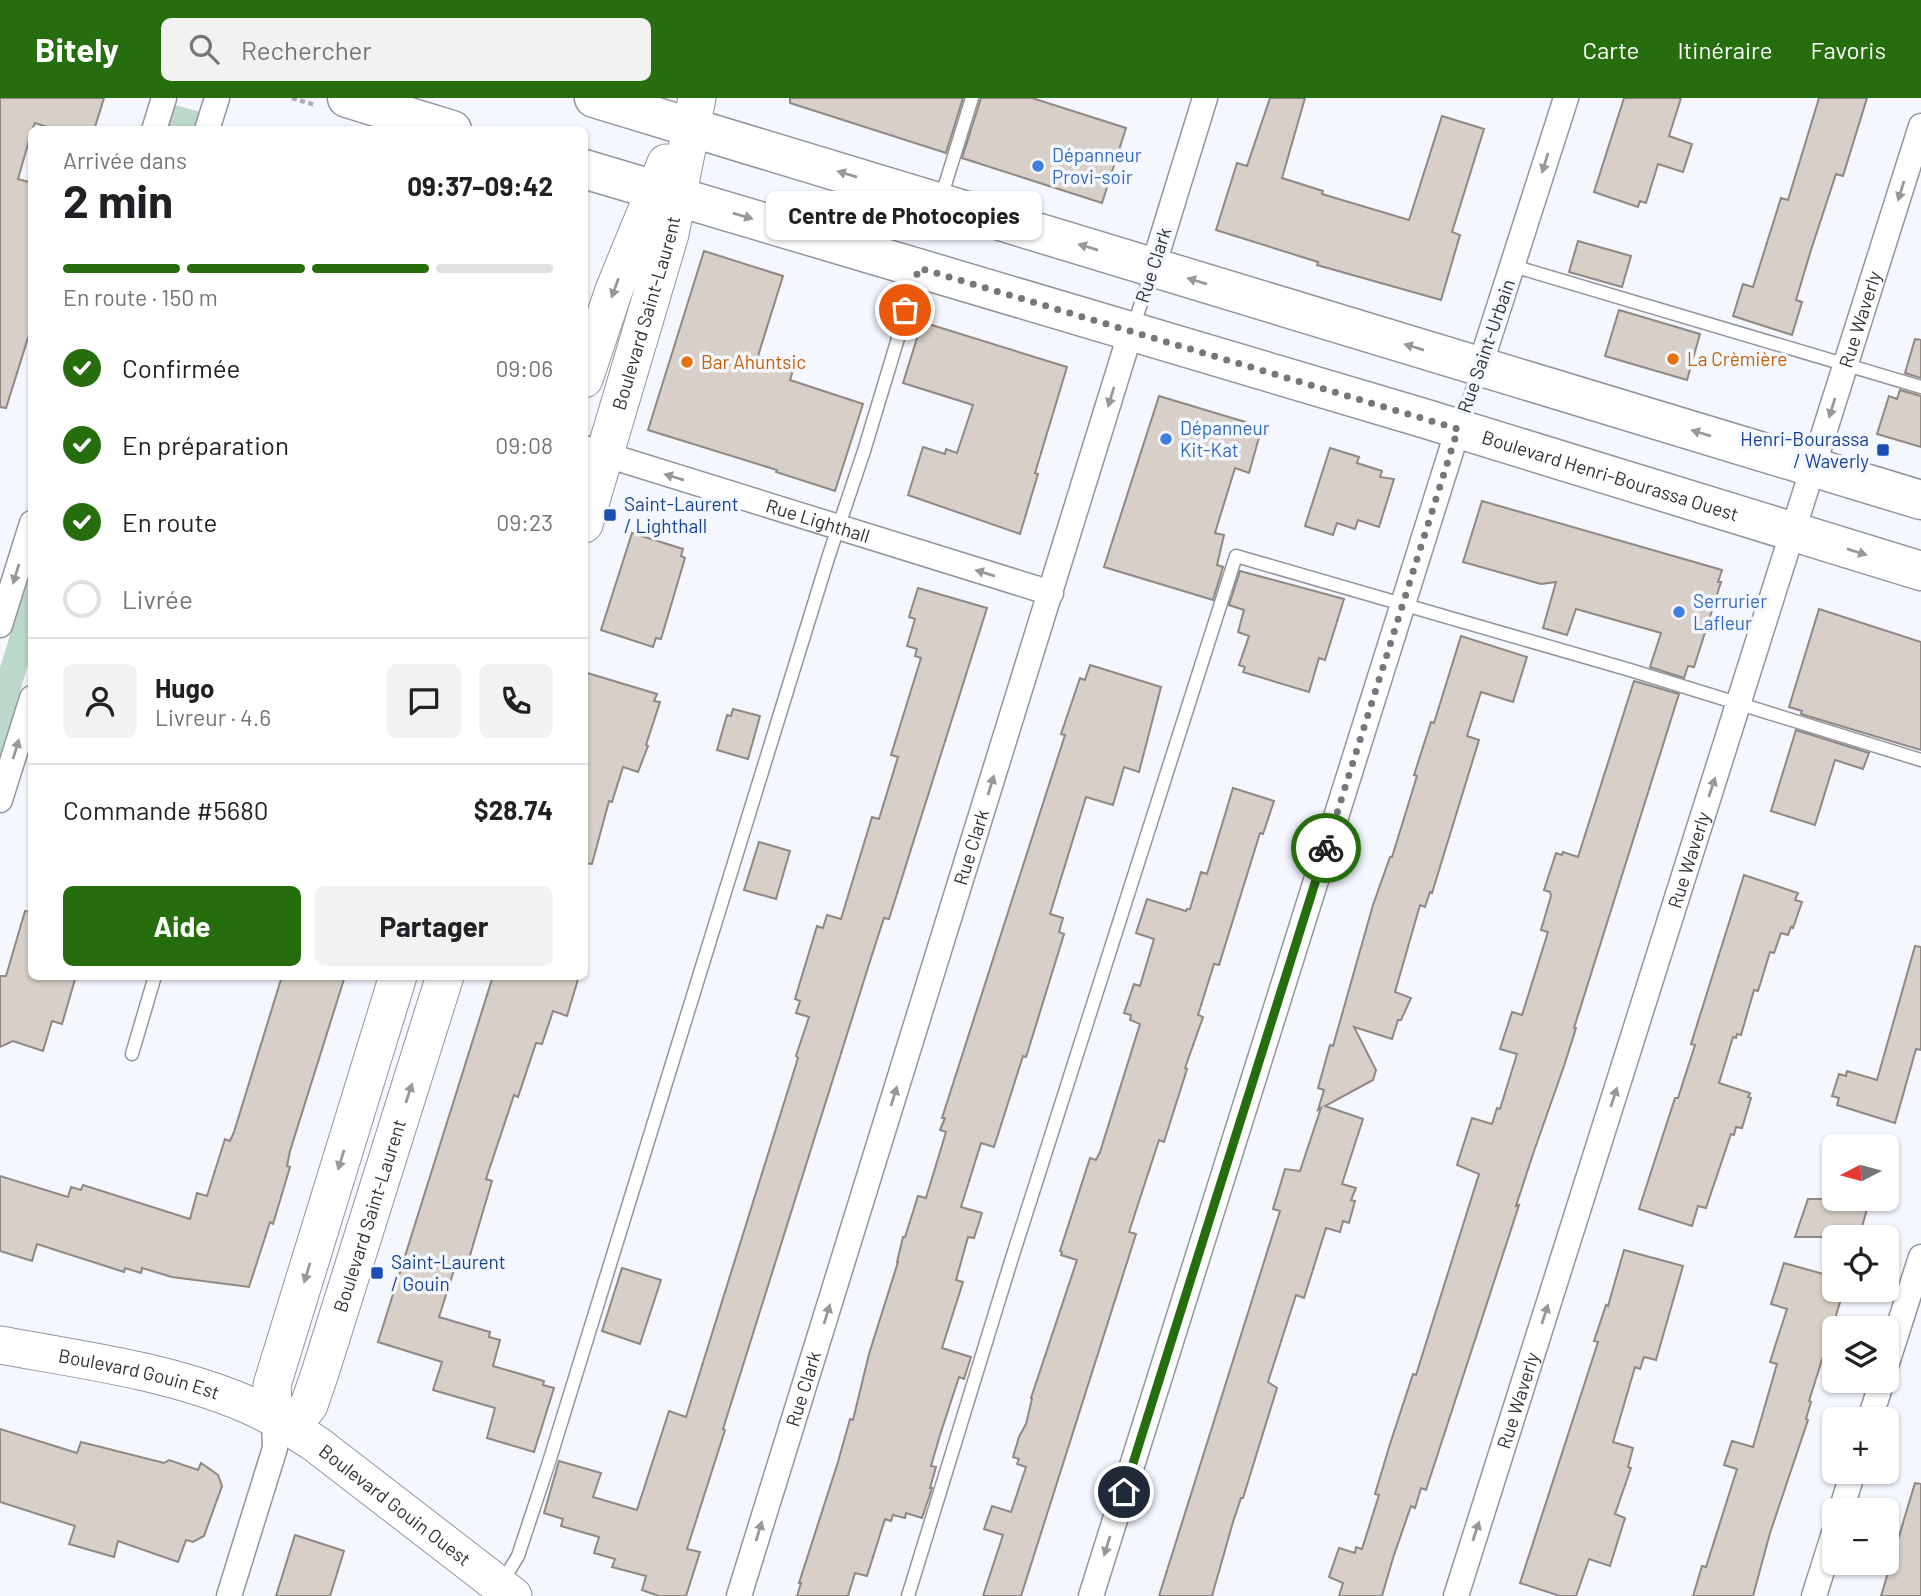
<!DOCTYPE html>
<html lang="fr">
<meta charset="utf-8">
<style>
:root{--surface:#fff;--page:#f2f2f2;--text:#202124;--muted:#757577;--line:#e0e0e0;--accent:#266e0d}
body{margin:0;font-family:Barlow,sans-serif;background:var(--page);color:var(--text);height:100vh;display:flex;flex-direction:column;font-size:26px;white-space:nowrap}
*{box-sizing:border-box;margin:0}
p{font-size:23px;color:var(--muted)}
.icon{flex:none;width:38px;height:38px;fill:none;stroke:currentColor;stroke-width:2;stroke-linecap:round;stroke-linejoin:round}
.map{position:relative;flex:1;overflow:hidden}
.side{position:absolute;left:28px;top:28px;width:560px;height:854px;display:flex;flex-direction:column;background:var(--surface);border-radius:10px;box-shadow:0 2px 5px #0004}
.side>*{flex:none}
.needle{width:46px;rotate:264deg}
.controls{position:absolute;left:1822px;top:1036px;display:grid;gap:14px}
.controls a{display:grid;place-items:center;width:77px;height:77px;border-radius:10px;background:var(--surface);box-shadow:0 2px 5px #0004;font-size:35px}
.pin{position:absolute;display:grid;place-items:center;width:60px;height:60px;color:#fff;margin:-30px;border:4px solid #fff;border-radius:50%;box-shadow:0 2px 7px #0007}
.courier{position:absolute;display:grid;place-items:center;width:70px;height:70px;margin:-35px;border:5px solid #266e0d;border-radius:50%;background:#fff;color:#222;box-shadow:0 2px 9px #0007}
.bubble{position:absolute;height:49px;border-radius:10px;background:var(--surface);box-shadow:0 2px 5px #0004;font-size:23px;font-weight:700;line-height:49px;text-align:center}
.headline em{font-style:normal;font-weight:700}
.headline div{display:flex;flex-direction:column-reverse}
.headline{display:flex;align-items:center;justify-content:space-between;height:119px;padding:0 35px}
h1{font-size:46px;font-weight:700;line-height:52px}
.bar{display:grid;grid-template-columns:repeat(4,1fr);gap:10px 7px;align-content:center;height:84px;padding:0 35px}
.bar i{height:9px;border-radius:5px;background:var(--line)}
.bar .selected{background:var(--accent)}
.bar p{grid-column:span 4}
.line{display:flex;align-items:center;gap:18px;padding:0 35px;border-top:2px solid var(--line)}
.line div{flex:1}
.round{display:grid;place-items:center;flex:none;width:74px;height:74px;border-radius:10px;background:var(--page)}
ol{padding:0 35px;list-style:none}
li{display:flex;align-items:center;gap:21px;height:77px}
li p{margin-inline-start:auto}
li .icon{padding:7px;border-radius:50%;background:var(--accent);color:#fff;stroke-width:4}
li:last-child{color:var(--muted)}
li i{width:38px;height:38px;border:4px solid var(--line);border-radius:50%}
.cta{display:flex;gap:14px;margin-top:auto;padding:14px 35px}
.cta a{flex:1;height:80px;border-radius:10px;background:var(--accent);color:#fff;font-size:28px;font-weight:700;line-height:80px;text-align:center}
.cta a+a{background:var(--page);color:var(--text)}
header{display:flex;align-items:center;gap:42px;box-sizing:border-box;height:98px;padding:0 35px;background:var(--accent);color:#fff}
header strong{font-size:33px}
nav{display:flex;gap:38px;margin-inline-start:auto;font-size:24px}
.search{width:490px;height:63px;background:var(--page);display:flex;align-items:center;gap:18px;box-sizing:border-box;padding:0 24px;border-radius:10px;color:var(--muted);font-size:26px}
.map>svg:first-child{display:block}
.green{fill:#bbd8ca}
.building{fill:#d7cfc8;stroke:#908882;stroke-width:2}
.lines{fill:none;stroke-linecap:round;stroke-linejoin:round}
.lane-casing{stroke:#93959e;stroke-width:15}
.street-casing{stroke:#93959e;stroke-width:27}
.secondary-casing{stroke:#93959e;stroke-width:39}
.primary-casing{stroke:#93959e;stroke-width:41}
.path{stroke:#adafb6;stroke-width:4.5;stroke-dasharray:5 3.5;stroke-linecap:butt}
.lane{stroke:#fff;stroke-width:12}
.street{stroke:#fff;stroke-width:24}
.secondary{stroke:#fff;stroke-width:37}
.primary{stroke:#fff;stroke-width:38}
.oneway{fill:#98989a}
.done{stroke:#76777c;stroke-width:7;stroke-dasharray:0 12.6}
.route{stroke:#266e0d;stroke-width:9}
.shop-dot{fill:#3f7fe0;stroke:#f5f7ff;stroke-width:2.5}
.food-dot{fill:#e8710a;stroke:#f5f7ff;stroke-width:2.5}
.transit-dot{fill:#1a4fb4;stroke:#f5f7ff;stroke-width:2.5}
.labels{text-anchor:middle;stroke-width:7;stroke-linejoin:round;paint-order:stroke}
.shop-label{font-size:19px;fill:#366cbe;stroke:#f5f7ff;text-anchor:start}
.street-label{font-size:19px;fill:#313236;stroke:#f5f7ff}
.food-label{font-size:19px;fill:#c56008;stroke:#f5f7ff;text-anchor:start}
.transit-label{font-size:19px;fill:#164399;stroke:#f5f7ff;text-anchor:start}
</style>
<header>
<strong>Bitely</strong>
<div class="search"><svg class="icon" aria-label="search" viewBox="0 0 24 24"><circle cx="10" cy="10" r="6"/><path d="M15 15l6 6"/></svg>Rechercher</div>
<nav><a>Carte</a><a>Itinéraire</a><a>Favoris</a></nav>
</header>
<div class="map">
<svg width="1921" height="1498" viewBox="0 0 1921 1498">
<rect width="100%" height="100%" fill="#f5f7ff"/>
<!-- green -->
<path class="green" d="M175,7L200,14L194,31H167Z
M31,469V557L0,659V570Z"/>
<!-- building -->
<path class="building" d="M0,0H104L94,32H57L35,25L32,32L18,81L32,85V227L6,310L0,309Z
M790,0H963L946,55L790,5Z
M981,0H1032L1126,30L1102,105L962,60Z
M1270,0H1305L1282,80L1323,93L1322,96L1409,122L1442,18L1484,31L1452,134L1460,137L1441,202L1317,167L1318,164L1216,132L1237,65L1247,68Z
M1624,0H1681L1669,38L1692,46L1683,74L1658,66L1646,105L1640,103L1638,109L1594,94Z
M1819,0H1867L1843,78L1836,76L1811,152L1796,202L1802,204L1792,237L1733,218L1743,186L1753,189L1781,100L1788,102Z
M1578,143L1631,158L1622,189L1569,174Z
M704,153L783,178L758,258L794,269L790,282L863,306L835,393L776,374L777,372L648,332Z
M1619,212L1700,236L1687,282L1605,258Z
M922,224L1067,269L1035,375L1038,376L1020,436L908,397L923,349L945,356L946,351L957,355L973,307L903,285Z
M1915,241L1921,242V280L1905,275Z
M1900,292L1921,298V349L1877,336L1889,298L1897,301Z
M1159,298L1262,329L1249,375L1235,370L1215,435L1224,437L1217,467L1223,469L1213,502L1104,469Z
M1330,350L1359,359L1357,365L1382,373L1380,379L1394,381L1379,429L1358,422L1355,431L1337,425L1333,437L1305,428Z
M1482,403L1722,472L1718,484H1721L1694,569L1688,568L1684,580L1650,569L1661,535L1576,511L1567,537L1543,530L1556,484L1541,486L1463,464Z
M632,435L683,451L681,458L685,460L661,541L656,540L653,549L601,532Z
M1240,473L1344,501L1325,562L1319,560L1309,594L1243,574L1245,569L1239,567L1249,538L1238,534L1244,512L1229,507Z
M918,490L987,510L889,821L884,820L871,860L723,1331L725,1332L687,1451L700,1454L686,1498H659L642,1492L646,1478L612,1469L615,1461L594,1455L599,1439L561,1428L563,1421L544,1415L559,1363L601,1375L593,1399L637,1412L669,1313L686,1319L798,960L796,958L809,919L796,915L800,903L795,901L817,828L823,830L827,817L841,821L872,719L879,721L898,659L891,657L921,560L915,558L917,551L907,548L915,521L909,519Z
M1819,511L1921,544V652L1801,616L1802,613L1789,609Z
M1461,538L1527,559L1513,604L1481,594L1467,638L1479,642L1432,795L1430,794L1425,809L1420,807L1395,894L1411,900L1401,922H1398L1392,941L1354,929L1376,972L1373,982L1325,1008L1363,1021L1342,1086L1356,1090L1351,1102L1355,1103L1349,1125L1343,1123L1340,1134L1326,1130L1304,1200L1296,1197L1268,1284L1277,1290L1243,1400H1241L1233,1424L1212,1498H1159L1280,1113L1273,1111L1285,1071L1300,1073L1321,1010L1318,1012L1324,992L1318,990L1330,947L1333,948L1373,807L1390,759H1392L1417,678L1414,677L1431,624L1434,625Z
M1090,567L1161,589L1139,674L1124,669L1113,707L1086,699L1050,816L1063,820L1059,834L1064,836L1032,940L1026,959L1023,958L994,1049L981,1045L961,1109L982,1115L974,1140L968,1139L956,1182L963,1184L942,1250L971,1259L964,1281L959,1279L940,1337L931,1368L936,1369L930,1390H932L922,1420L906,1415L905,1420L893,1417L891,1423L885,1421L867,1478L855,1475L848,1498H797L801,1485H799L838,1364L850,1321L853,1322L869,1256L898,1164H897L903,1139H905L918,1098L926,1100L946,1034L940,1032L945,1020H942L1065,637L1061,636L1080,580L1085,582Z
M584,574L657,596L654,603L660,604L646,647L648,648L638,674L623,669L612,704L609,703L592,766L584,765Z
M1634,583L1679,596L1574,930H1576L1564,968L1533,1056L1516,1108L1519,1107L1426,1392L1421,1390L1415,1410L1411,1408L1393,1460L1382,1498H1339L1343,1485L1329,1479L1339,1450L1355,1455L1356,1449L1362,1451L1379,1397L1375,1396L1390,1346L1413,1276L1416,1277L1479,1076L1457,1067L1472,1020L1492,1026L1497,1010L1500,1011L1517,956L1500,951L1512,914L1522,917L1548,834L1541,832L1551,798L1550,794L1544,792L1556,755L1562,757L1563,754L1578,759Z
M733,611L760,618L748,661L717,652L727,617L731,618Z
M1796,632L1869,655L1863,671L1835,662L1815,727L1771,713Z
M1233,690L1274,703L1263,736L1260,735L1219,867L1214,866L1198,917L1203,919L1185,970L1187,971L1164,1044L1159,1042L1129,1134L1136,1136L1021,1498H983L1003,1437L984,1431L992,1408L1011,1414L1026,1369L1017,1366L1019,1361L1013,1359L1019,1339L1026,1326L1032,1301L1031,1300L1077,1162L1061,1157L1062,1154L1060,1153L1090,1060L1096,1062L1100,1054L1140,926L1130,922L1131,917L1124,915L1134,886L1140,888L1154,841L1136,835L1147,801L1186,813L1187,811H1190L1201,774L1207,776Z
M759,744L790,753L776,801L744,792Z
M1744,777L1798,795L1795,802L1802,804L1793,830L1791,829L1788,837L1781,835L1774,855L1770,854L1758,893L1754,892L1741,937L1737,936L1736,940L1733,939L1719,985L1750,995L1748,999L1751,1000L1742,1030L1736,1029L1734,1037L1731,1036L1706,1110L1698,1108L1692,1128L1639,1111L1675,1000H1678L1695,947L1691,946Z
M25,813L32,814V878H76L62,926L52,923L43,953L13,943L0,949V878H6Z
M1915,848L1921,849V952L1916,951L1895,1025L1837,1007L1839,1000L1832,998L1839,976L1846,978L1847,973L1877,982Z
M282,878H345L290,1053L287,1068L290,1069L273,1126L270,1124L249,1189L172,1179L142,1170L141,1175L125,1170L124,1174L37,1146L32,1163L0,1153V1078L68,1099L71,1089L81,1092L83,1087L190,1121L197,1095L207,1098L225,1041L230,1043L234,1034Z
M493,878H579L567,918L553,913L542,946L536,945L518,999L514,997L486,1081L492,1083L468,1164L462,1162L460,1171L455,1169L439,1219L490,1234L489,1239L500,1242L493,1268L544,1283L543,1287L554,1290L534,1354L487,1340L495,1310L433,1292L442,1264L378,1244Z
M1808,1101H1870L1859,1139H1795Z
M1624,1152L1683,1168L1656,1262L1644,1259L1640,1271L1635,1269L1613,1344L1633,1350L1628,1369L1631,1370L1615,1416L1625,1420L1610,1468L1589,1461L1576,1498H1560L1520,1485L1598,1244L1594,1243L1606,1207L1608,1208Z
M1784,1165L1834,1179V1192H1842L1840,1197L1842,1198L1809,1303L1811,1304L1806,1321L1808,1322L1770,1435L1753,1498H1693L1702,1468L1706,1469L1737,1371L1724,1367L1732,1343L1753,1349L1777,1266L1770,1264L1787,1211L1771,1206Z
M622,1170L661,1182L640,1246L602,1233Z
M0,1331L77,1355L81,1344L164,1365L169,1362L198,1372L201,1365L218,1377L222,1388L204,1438L193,1444L186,1442L178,1464L118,1443L114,1459L69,1446L75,1428L0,1404Z
M1915,1385L1921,1386V1498H1881Z
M295,1437L344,1453L330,1498H276Z"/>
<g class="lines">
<defs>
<path id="lane" d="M941,100L972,0
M1513,168L1921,289
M1133,229L1152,173
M1460,327L1479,272
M132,956L155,878
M501,1486L518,1458L549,1364L829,457L864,353L918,174
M908,1498L1011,1163L1236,458L1630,572L1921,662"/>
<g id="street">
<path d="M154,32L164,0"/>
<path d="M207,32L217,0"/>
<path d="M1153,169L1205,0"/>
<path d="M1480,268L1566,0"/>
<path id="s1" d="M584,350L1051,495"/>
<path d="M0,527L32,425"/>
<path d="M0,702L32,600"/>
<path d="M1886,1268L1921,1159"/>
<path d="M1870,1321L1882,1283"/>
<path d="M1841,1412L1853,1374"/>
<path d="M229,1498L275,1350L274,1320"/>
<path id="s2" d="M739,1498L1131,233"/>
<path d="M1091,1498L1458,331"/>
<path id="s3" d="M1456,1498L1921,28"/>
<path d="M1814,1498L1834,1435"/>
</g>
<g id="secondary">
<path d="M584,281L614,192L666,65"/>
<path id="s4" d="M584,426L670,136L697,0"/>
<path id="s5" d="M0,1247C83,1262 168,1273 246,1306C270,1316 293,1331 316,1346L513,1498"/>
<path d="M274,1320L272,1287L398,878"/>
<path id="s6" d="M291,1330L309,1307L320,1275L445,878"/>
</g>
<g id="primary">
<path d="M347,0L452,32"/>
<path d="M594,0L1921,402"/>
<path id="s7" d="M584,71L1423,320L1921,473"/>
</g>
</defs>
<!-- lane casing -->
<use href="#lane" class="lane-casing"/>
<!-- street casing -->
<use href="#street" class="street-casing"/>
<!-- secondary casing -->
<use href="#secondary" class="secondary-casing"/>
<!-- primary casing -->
<use href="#primary" class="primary-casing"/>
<!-- path -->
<path class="path" d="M292,0L315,7"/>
<!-- lane -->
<use href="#lane" class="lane"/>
<!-- street -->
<use href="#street" class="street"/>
<!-- secondary -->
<use href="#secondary" class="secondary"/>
<!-- primary -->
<use href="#primary" class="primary"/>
</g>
<!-- one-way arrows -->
<defs><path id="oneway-solid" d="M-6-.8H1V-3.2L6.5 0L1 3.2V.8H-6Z" transform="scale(1.75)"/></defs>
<g class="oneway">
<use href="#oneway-solid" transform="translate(1545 65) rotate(107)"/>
<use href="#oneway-solid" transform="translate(847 76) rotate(-163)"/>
<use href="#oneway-solid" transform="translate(1901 93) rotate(107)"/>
<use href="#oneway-solid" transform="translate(743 118) rotate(16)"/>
<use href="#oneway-solid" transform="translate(1088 149) rotate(-163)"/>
<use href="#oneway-solid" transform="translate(1197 183) rotate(-163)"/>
<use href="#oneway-solid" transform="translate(615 190) rotate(110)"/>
<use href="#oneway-solid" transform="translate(1414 249) rotate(-163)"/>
<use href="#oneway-solid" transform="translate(1111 299) rotate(107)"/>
<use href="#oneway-solid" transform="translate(1832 310) rotate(107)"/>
<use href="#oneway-solid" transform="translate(1701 335) rotate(-163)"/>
<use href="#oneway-solid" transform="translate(674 379) rotate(-163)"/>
<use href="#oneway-solid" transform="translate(1857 454) rotate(17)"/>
<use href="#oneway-solid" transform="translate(985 475) rotate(-163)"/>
<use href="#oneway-solid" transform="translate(16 476) rotate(107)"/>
<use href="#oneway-solid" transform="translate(16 651) rotate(-73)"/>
<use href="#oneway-solid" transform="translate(991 687) rotate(-73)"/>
<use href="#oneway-solid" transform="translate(1712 689) rotate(-72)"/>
<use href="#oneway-solid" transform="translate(409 995) rotate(-72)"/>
<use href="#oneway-solid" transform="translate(894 998) rotate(-73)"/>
<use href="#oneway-solid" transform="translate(1614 999) rotate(-72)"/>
<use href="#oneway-solid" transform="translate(341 1062) rotate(107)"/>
<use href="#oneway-solid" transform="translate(307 1175) rotate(107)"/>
<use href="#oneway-solid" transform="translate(827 1216) rotate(-73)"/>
<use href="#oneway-solid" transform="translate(1545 1216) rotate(-72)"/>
<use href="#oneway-solid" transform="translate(759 1433) rotate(-73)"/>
<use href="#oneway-solid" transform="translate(1476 1433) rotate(-72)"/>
<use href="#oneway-solid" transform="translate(1107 1448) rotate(107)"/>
</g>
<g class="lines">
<!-- done -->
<path class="done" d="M905,212L919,170L1458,331L1326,750"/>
<!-- route -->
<path class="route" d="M1124,1394L1326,750"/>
</g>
<!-- markers -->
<g class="shop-dot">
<circle cx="1038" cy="68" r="7"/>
<circle cx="1166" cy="341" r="7"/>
<circle cx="1679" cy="514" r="7"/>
</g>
<g class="food-dot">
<circle cx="1673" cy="261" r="7"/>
<circle cx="687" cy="264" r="7"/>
</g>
<g class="transit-dot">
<rect x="1876" y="345" width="14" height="14" rx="3.5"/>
<rect x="603" y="410" width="14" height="14" rx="3.5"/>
<rect x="370" y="1168" width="14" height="14" rx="3.5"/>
</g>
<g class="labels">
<!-- shop labels -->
<g class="shop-label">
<text x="1052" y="64">Dépanneur<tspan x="1052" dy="22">Provi-soir</tspan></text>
<text x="1180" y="337">Dépanneur<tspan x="1180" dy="22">Kit-Kat</tspan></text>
<text x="1693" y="510">Serrurier<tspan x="1693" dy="22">Lafleur</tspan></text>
</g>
<!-- street labels -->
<g class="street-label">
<text transform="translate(1153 167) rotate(-72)" y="7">Rue Clark</text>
<text dy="7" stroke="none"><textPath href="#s4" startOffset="220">Boulevard Saint-Laurent</textPath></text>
<text dy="7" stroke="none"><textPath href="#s3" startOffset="1339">Rue Waverly</textPath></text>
<text transform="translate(1486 248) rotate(-71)" y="7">Rue Saint-Urbain</text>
<text dy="7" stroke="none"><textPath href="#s7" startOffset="1071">Boulevard Henri-Bourassa Ouest</textPath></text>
<text dy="7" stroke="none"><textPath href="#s1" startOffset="245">Rue Lighthall</textPath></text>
<text dy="7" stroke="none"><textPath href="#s2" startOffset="784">Rue Clark</textPath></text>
<text dy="7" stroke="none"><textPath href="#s3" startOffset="772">Rue Waverly</textPath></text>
<text dy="7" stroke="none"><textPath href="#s6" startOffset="228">Boulevard Saint-Laurent</textPath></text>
<text dy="7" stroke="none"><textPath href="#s5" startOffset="142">Boulevard Gouin Est</textPath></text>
<text dy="7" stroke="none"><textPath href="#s2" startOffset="217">Rue Clark</textPath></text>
<text dy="7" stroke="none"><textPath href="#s3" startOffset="205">Rue Waverly</textPath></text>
<text dy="7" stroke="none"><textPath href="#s5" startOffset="434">Boulevard Gouin Ouest</textPath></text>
</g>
<!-- food labels -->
<g class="food-label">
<text x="1687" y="268">La Crèmière</text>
<text x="701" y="271">Bar Ahuntsic</text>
</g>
<!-- transit labels -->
<g class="transit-label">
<text x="1869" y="348" text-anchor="end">Henri-Bourassa<tspan x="1869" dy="22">/ Waverly</tspan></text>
<text x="624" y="413">Saint-Laurent<tspan x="624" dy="22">/ Lighthall</tspan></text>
<text x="391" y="1171">Saint-Laurent<tspan x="391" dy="22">/ Gouin</tspan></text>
</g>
</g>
</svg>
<div class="controls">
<a><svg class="needle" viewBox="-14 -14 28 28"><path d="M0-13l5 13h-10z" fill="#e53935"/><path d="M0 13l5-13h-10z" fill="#757577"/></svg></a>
<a><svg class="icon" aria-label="locate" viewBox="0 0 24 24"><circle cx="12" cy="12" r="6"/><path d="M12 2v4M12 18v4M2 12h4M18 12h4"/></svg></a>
<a><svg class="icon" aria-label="layers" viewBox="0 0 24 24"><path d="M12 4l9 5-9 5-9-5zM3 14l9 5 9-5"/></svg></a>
<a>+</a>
<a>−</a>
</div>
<div class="pin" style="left:905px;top:212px;background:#ea580c"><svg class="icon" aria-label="bag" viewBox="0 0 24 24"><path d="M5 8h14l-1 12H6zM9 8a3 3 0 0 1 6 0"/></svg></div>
<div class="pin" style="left:1124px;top:1394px;background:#1f2937"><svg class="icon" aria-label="home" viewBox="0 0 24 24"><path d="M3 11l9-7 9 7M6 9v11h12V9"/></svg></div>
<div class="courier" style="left:1326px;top:750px"><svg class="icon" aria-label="bike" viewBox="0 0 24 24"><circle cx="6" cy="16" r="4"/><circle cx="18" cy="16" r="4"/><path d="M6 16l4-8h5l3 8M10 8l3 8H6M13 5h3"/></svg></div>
<div class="bubble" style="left:766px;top:93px;width:276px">Centre de Photocopies</div>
<section class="side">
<div class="headline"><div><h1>2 min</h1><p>Arrivée dans</p></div><em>09:37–09:42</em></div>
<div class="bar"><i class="selected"></i><i class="selected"></i><i class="selected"></i><i></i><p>En route · 150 m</p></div>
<ol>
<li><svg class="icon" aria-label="check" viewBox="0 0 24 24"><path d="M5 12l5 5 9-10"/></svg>Confirmée<p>09:06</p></li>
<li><svg class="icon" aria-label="check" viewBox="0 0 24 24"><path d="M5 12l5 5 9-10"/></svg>En préparation<p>09:08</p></li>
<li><svg class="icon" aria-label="check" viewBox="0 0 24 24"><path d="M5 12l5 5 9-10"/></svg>En route<p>09:23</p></li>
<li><i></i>Livrée</li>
</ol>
<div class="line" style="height:126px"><a class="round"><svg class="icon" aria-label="person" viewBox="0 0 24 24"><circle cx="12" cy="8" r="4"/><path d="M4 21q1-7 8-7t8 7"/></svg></a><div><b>Hugo</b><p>Livreur · 4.6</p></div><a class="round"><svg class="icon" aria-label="chat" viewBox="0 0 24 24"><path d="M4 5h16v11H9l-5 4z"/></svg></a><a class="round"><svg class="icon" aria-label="phone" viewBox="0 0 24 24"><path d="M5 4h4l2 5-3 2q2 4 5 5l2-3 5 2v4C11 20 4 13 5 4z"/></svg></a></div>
<div class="line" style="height:91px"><div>Commande #5680</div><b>$28.74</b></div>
<div class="cta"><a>Aide</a><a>Partager</a></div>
</section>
</div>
